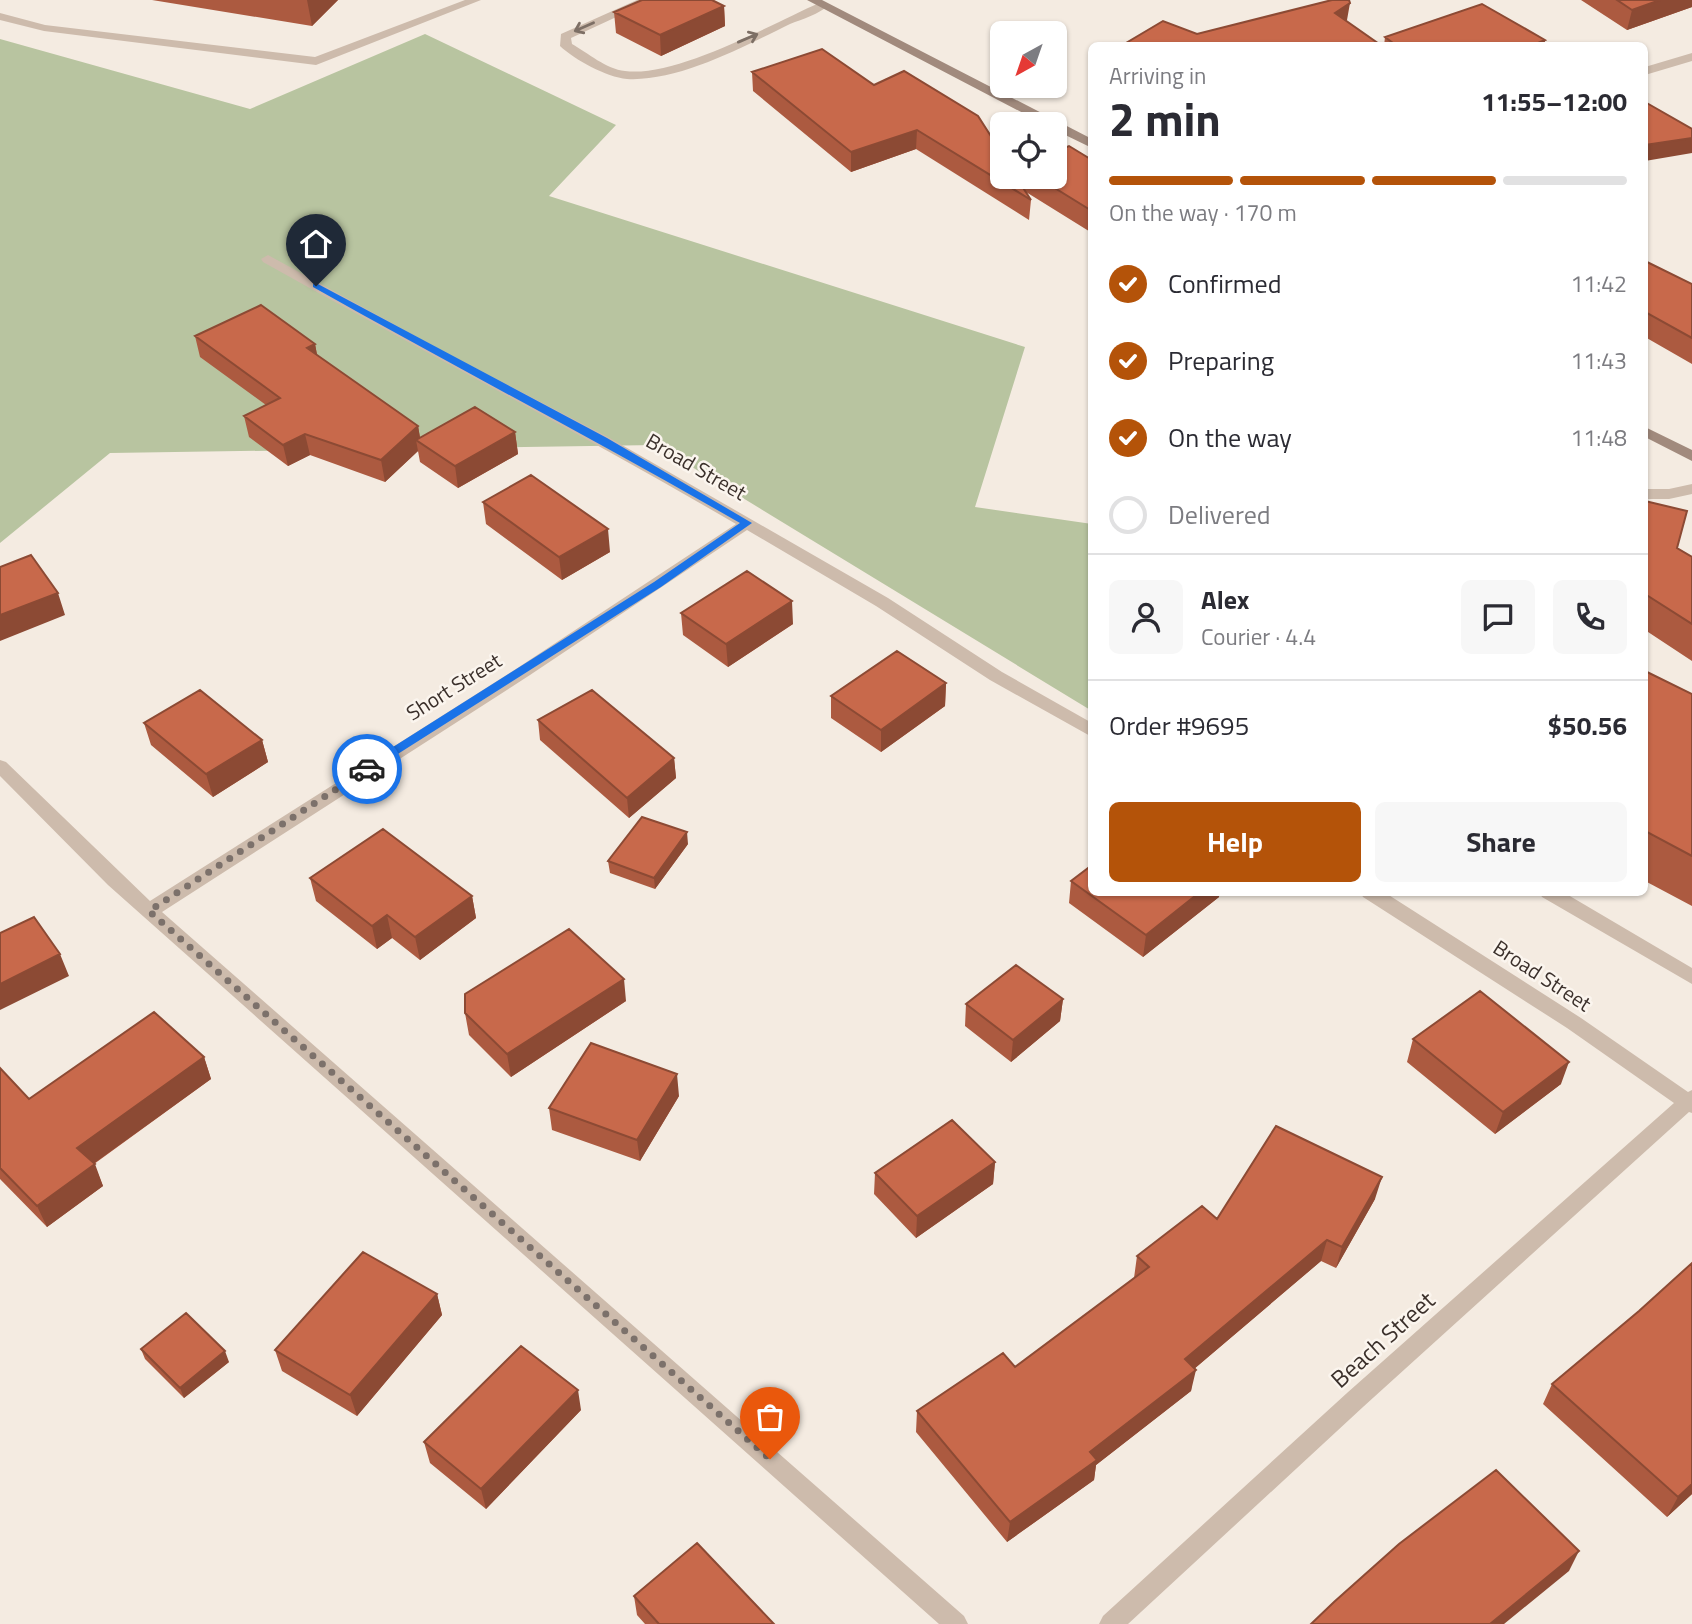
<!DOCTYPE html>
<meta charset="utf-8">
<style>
:root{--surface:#fff;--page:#f7f7f7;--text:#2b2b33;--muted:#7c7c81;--line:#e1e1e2;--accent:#b45309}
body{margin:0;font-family:"Titillium Web",sans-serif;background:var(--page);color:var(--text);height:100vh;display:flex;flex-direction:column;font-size:26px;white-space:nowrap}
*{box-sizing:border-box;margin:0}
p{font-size:23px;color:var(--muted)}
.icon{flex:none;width:38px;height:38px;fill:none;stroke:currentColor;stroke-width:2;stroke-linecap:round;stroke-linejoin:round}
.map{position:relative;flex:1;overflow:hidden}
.drawer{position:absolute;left:1088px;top:42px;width:560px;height:854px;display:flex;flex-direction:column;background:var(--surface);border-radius:10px;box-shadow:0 2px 5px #0004}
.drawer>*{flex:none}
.needle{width:46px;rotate:220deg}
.fabs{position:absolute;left:990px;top:21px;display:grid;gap:14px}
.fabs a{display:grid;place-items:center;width:77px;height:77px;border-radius:10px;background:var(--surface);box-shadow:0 2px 5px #0004;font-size:35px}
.pin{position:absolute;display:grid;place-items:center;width:60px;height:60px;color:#fff;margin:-72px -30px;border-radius:50% 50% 50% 0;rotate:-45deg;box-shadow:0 0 7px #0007}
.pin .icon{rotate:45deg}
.courier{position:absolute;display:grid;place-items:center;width:70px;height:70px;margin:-35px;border:5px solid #1a73e8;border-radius:50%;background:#fff;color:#222;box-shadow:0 2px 9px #0007}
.summary em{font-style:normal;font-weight:700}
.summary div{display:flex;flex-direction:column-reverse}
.summary{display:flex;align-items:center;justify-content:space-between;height:119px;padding:0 21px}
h1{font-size:46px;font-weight:700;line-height:52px}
.bar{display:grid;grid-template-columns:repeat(4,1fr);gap:10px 7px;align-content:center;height:84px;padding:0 21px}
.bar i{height:9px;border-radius:5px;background:var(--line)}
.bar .on{background:var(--accent)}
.bar p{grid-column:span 4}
.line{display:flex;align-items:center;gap:18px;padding:0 21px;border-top:2px solid var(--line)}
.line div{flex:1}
.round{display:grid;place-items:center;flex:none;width:74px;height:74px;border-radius:10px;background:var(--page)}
ol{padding:0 21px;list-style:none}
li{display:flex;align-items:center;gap:21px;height:77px}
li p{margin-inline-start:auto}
li .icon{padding:7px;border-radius:50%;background:var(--accent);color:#fff;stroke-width:4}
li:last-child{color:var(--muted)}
li i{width:38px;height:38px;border:4px solid var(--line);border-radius:50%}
.cta{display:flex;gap:14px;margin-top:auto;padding:14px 21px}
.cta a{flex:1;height:80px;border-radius:10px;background:var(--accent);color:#fff;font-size:28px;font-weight:700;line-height:80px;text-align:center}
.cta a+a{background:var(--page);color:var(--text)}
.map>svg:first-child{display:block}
.green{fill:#b8c4a0}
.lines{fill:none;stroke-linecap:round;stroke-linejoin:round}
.lane{fill:#cdbbac;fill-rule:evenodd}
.street{fill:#cdbbac;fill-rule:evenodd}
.secondary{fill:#a18a7d;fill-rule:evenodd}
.wall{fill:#ac5a40}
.shaded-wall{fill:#8c4a34}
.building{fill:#c8694b;stroke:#8c4a34;stroke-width:2}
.oneway{stroke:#7d6f65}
.route{fill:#1a73e8}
.done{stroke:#7c716b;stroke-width:7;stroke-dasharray:0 12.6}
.labels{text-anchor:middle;stroke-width:5;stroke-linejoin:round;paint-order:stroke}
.street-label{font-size:21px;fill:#3b302b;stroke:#fbf5ee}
.near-street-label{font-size:24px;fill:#3b302b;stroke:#fbf5ee}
</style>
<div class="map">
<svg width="1692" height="1624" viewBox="0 0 1692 1624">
<rect width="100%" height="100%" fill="#f4ebe1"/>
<!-- green -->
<path class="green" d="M425,34L616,125L549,196L1025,347L975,507L1092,524V711L656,445L110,453L0,543V39L250,109Z"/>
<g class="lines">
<!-- lane -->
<path class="lane" d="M465,0H481L316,65L44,31L0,20V13L45,25L315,57Z
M637,0H653L571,38L572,44C588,53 606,69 625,71C675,78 772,24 819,3L829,5C819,14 803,19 790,24C745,46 679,82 627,79C606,77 575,60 560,46L561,34Z
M1692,484V494L1669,499H1645V489H1669Z
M1539,892H1563L1692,968V984L1542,897Z"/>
<!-- street -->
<path class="street" d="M1692,53V61L1645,75V67Z
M268,255L441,350L608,437L888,598L1002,672L1092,723V737L990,680L876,606L747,530L530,675L162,912L964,1616L968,1624H939L108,885L0,776V760L6,762L150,901L519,667L736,524C580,433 420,350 263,262L261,259Z
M1360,892H1384L1581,1018L1688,1092L1692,1090V1113L1689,1112L1363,1407L1128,1624H1099L1103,1616L1347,1393L1674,1103L1567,1028L1363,897Z"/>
<!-- secondary -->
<path class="secondary" d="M807,0H822L1092,139V148L1055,130V124H1044Z
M1645,427L1692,450V461L1645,437Z"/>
</g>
<!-- wall -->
<path class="wall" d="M152,0H338L312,26Z
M1581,0H1692V7L1627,30Z
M724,6L725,26L661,56L616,33L614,12Z
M1385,37L1545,40L1544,46H1384Z
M752,72L874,85L1020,182V177H1055L1092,160V233L1026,192L1031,200L1029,220L916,149L851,172L753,91Z
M1645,261L1692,284V364L1645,337Z
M195,336L315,344L317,355L418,426L420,438L515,432L518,454L458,488L420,462L418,451L385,482L310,455L288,466L249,437L244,416L266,405L200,357Z
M1645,501L1677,548L1692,557V661L1645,630Z
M483,502L610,552L562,580L486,524Z
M681,613L793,624L728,667L683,635Z
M1645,671L1692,694V906L1645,881Z
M946,683L945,706L881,752L831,718V696Z
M538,720L674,758L676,778L629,818L540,740Z
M144,723L262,740L268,762L213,797L151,745Z
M688,844L655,889L610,873L608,861Z
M310,878L472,896L476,918L420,960L392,938L377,949L316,901Z
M1071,881L1219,897L1143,957L1069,903Z
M1063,999L1060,1021L1011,1062L965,1026L966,1004Z
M626,1001L511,1077L469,1035L465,1013Z
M1413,1039L1561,1084L1495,1134L1407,1062Z
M204,1057L211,1079L94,1164L103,1186L47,1227L0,1179V1068L29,1099Z
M679,1096L640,1161L552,1130L549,1108Z
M995,1162L993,1184L916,1238L874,1194L875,1173Z
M1375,1199L1336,1268L1321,1261L1194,1369L1191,1391L1096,1465L1094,1480L1007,1542L916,1432L917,1411L1015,1367L1134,1278L1137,1256L1217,1219Z
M1692,1263V1494L1667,1517L1543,1404L1552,1384L1639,1311Z
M437,1294L442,1315L357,1416L282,1371L275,1350Z
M141,1349L229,1362L184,1398L145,1359Z
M581,1410L486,1509L430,1463L424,1442Z
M634,1596L774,1624H645L637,1615Z"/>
<!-- shaded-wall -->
<path class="shaded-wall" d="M307,0H338L312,26Z
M1660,0H1692V7L1627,30L1632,10Z
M1350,3L1347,20L1332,30L1335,13Z
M724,6L725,26L661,56L660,35Z
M1545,40L1544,46H1531Z
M917,130L916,149L851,172V152Z
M1692,138V153L1645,161V145Z
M315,344L319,365L307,348Z
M418,426L421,443L416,440L418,451L385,482L381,460Z
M515,432L518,454L458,488L455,466Z
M305,434L310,455L288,466L283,445Z
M608,529L610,552L562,580L559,557Z
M58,593L65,615L0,641V615Z
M792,601L793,624L728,667L726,644Z
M946,683L945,706L881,752V730Z
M262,740L268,762L213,797L206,774Z
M674,758L676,778L629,818L627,798Z
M687,832L688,844L655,889L654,878Z
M1200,892H1220L1219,897L1143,957L1146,935Z
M472,896L476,918L420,960L415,937Z
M387,915L392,938L377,949L372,926Z
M60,954L69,976L0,1010V984Z
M624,979L626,1001L511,1077L507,1054Z
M1063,999L1060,1021L1011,1062L1013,1040Z
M204,1057L211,1079L86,1169L77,1148Z
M1569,1062L1561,1084L1495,1134L1503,1112Z
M677,1074L679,1096L640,1161L637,1140Z
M995,1162L993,1184L916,1238L917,1216Z
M95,1164L103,1186L47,1227L37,1206Z
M1382,1177L1375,1199L1336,1268L1342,1247Z
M1327,1240L1321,1261L1181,1380L1185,1359Z
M437,1294L442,1315L357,1416L350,1395Z
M225,1351L229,1362L184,1398L180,1388Z
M1196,1370L1191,1391L1096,1465L1094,1480L1007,1542L1010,1522L1090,1452Z
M578,1390L581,1410L486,1509L481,1489Z
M1692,1484V1494L1667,1517L1678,1497Z
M1579,1551L1569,1571L1504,1624H1490Z"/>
<!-- building -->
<path class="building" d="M642,0H712L724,6L660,35L614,12Z
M1332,0H1349L1350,3L1335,13L1382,46H1121L1163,21L1197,34Z
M1617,0H1660L1632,10Z
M1482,4L1545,40L1531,46H1397L1385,37Z
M822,49L874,85L904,71L978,116L1003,155V177H1016L1031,200L917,130L851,152L752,72Z
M1645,102L1692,129V138L1645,145Z
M1069,146L1092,160V211L1037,177H1055V152Z
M1645,261L1692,284V338L1645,312Z
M261,305L315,344L307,348L418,426L381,460L305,434L283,445L244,416L280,398L195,336Z
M475,407L515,432L455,466L416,440Z
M531,475L608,529L559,557L483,502Z
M1645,501L1687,511L1677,548L1692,557V624L1645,594Z
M31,555L58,593L0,615V567Z
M747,571L792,601L726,644L681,613Z
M897,651L946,683L881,730L831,696Z
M1645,671L1692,694V856L1645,831Z
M200,690L262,740L206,774L144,723Z
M592,690L674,758L627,798L538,720Z
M642,817L687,832L654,878L608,861Z
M383,829L472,896L415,937L387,915L372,926L310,878Z
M1092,865V892H1200L1146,935L1071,881Z
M34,917L60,954L0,984V933Z
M569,929L624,979L507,1054L465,1013V994Z
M1016,965L1063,999L1013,1040L966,1004Z
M1480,991L1569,1062L1503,1112L1413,1039Z
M154,1012L204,1057L77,1148L95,1164L37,1206L0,1168V1068L29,1099Z
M591,1043L677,1074L637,1140L549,1108Z
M952,1120L995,1162L917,1216L875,1173Z
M1276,1126L1382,1177L1342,1247L1327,1240L1185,1359L1196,1370L1090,1452L1097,1460L1010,1522L917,1411L1003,1353L1015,1367L1149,1267L1137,1256L1202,1206L1217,1219Z
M363,1252L437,1294L350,1395L275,1350Z
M1692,1263V1484L1678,1497L1552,1384L1639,1311Z
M186,1313L225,1351L180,1388L141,1349Z
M521,1346L578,1390L481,1489L424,1442Z
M1496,1470L1579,1551L1490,1624H1311L1334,1602L1399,1544Z
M697,1543L774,1624H659L634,1596Z"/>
<!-- one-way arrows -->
<defs><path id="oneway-shaft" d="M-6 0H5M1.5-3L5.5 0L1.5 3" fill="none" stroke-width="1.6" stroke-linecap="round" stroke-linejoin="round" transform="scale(1.75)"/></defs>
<g class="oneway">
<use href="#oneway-shaft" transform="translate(584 27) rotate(156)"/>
<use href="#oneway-shaft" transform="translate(748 38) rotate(-23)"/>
</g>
<!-- route -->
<path class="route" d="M316,283L607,438L752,523L661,587L371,771H363V766L654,582L740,523C599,442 455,367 313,287V284Z"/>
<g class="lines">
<!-- done -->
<path class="done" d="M367,769L149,911L770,1459"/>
</g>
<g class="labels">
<!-- street labels -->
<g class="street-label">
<text transform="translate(696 467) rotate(30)" y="7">Broad Street</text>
<text transform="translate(454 687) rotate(-32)" y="7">Short Street</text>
<text transform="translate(1542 976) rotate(33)" y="7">Broad Street</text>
</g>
<!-- near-street labels -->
<g class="near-street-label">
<text transform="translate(1383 1340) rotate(-42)" y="8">Beach Street</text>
</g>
</g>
</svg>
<div class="fabs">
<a><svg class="needle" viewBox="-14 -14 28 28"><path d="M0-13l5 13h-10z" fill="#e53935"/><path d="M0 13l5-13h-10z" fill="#7c7c81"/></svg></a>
<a><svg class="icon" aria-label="locate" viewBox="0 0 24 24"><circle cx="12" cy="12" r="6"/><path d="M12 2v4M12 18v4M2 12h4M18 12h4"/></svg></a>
</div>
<div class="pin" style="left:770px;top:1459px;background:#ea580c"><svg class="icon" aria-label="bag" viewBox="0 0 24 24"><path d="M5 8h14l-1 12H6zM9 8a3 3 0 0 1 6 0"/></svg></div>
<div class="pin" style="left:316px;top:286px;background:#1f2937"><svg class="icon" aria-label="home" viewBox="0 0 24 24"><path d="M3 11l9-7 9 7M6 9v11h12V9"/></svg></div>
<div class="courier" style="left:367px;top:769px"><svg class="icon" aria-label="car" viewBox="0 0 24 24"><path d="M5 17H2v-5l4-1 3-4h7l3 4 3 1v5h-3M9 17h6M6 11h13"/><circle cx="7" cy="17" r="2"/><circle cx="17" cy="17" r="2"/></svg></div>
<section class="drawer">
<div class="summary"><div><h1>2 min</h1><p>Arriving in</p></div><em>11:55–12:00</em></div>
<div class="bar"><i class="on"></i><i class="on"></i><i class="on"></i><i></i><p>On the way · 170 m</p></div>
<ol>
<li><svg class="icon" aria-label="check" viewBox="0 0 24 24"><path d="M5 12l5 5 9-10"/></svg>Confirmed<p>11:42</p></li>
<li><svg class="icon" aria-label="check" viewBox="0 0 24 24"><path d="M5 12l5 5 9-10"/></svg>Preparing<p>11:43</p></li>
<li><svg class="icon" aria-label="check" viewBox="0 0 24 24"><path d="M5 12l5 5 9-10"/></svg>On the way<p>11:48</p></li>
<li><i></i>Delivered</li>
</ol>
<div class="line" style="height:126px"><a class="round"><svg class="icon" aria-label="person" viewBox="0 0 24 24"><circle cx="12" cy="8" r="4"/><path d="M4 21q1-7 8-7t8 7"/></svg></a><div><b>Alex</b><p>Courier · 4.4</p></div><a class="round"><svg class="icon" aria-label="chat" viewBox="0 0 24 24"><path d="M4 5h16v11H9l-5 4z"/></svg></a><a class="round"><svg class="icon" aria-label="phone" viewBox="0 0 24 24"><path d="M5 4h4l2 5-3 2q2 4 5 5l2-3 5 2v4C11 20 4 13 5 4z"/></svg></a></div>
<div class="line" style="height:91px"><div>Order #9695</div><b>$50.56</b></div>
<div class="cta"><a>Help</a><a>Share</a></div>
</section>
</div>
